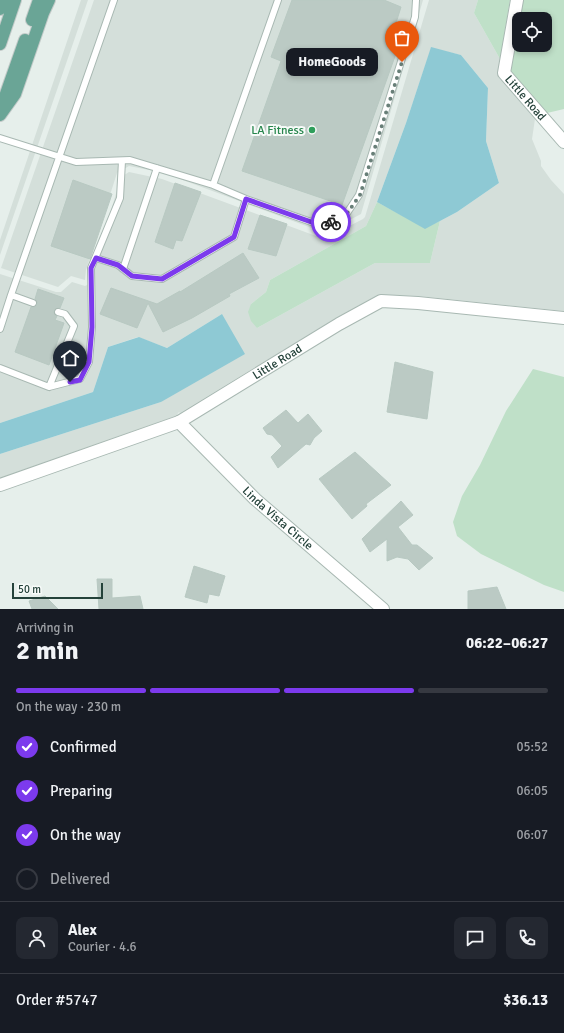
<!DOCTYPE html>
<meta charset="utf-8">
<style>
:root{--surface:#171b24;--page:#242831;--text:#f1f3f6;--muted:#9ea1a6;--line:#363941;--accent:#7c3aed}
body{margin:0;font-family:Signika,sans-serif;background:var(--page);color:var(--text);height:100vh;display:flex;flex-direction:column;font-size:15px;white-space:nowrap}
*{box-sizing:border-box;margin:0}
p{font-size:13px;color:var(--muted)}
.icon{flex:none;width:22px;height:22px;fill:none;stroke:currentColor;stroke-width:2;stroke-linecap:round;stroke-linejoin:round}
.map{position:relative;height:609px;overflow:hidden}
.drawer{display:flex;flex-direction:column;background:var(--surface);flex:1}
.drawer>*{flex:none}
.fabs{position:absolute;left:512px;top:12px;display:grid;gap:8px}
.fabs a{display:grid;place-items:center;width:40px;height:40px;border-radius:8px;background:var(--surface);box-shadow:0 2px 6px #0003;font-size:20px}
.scale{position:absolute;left:12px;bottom:10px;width:91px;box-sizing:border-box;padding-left:4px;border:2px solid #24423a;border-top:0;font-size:11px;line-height:14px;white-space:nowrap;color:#24423a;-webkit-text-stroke:3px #f7fbf9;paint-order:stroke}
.pin{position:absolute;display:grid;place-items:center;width:34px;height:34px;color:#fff;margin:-41px -17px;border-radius:50% 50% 50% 0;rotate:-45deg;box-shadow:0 0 4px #0007}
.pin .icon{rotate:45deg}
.courier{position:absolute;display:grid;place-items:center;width:40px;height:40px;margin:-20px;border:3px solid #7c3aed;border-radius:50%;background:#fff;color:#222;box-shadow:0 1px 5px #0007}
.bubble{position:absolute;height:28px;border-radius:8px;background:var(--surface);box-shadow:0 2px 6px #0003;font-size:13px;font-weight:700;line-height:28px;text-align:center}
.headline em{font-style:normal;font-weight:700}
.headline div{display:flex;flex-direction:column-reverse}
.headline{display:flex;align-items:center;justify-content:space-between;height:68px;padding:0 16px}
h1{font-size:26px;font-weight:700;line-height:30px}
.bar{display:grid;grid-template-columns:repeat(4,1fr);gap:6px 4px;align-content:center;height:48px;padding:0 16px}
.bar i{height:5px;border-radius:3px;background:var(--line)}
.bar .selected{background:var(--accent)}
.bar p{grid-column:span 4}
.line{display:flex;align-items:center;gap:10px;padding:0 16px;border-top:1px solid var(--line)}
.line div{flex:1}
.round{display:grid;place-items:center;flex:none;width:42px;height:42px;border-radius:8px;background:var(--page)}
ol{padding:0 16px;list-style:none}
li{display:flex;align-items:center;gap:12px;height:44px}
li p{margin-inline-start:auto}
li .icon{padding:4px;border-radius:50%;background:var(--accent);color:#fff;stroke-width:4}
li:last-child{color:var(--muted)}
li i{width:22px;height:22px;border:2px solid var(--line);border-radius:50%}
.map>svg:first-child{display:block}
.built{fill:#d4dfda;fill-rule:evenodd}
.green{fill:#bfe0c8}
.water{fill:#8ec9d4}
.building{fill:#bbcac4;stroke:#b8c9c2}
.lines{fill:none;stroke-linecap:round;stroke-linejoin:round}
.service-casing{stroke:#a8b8b2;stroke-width:8}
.minor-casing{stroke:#a8b8b2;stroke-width:14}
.primary-casing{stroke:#c2cac8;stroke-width:14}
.service{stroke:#fff;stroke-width:6}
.minor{stroke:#fff;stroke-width:12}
.primary{stroke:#6aa596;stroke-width:12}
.done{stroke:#687f78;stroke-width:4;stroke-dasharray:0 7.2}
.route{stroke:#7c3aed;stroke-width:5}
.leisure-dot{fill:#2e9e5b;stroke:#f7fbf9;stroke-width:1.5}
.labels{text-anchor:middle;stroke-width:4;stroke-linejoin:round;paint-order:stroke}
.street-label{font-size:12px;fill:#24423a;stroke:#f7fbf9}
.leisure-label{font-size:12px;fill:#27864d;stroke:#f7fbf9;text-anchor:end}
</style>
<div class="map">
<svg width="564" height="609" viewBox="0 0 564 609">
<rect width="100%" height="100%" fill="#e6efeb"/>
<!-- built -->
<path class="built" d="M81,0H88L0,255V240Z
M94,0H423L361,214L325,233L164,173L129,166L117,173L86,270L85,280L71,276L58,287L1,268Z
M429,0H478L474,13L500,59L498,73L500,78L535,119L532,139L541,161V166L551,180L564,194V311L419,296L378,295L336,318L180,413L179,412L176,416L0,478V454L161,402L222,314L167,348L138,337L108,347L93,392L0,423V274L56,292H61L72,282L85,286L89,284L121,177L129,172L162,179L324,239L363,219L365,217ZM431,48L461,55L488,88L486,141L499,183L457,212L440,221L430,263H375L257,328L251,304L266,292L270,280L366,226L377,202L406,123Z"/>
<!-- green -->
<path class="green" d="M478,0H510L500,59L474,13Z
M523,0H564V109L547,113L511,71L519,23V45H545V19H520Z
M377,202L425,228L440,221L430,263H375L257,328L251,321L248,312L251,304L266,292L270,280L366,226Z
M533,369L564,377V592L544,585L481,554L457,536L453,522L462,496L480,465L506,411Z"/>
<!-- water -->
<path class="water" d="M431,47L461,55L488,88L486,141L499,183L457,212L425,229L377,202L406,123Z
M222,314L245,354L161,402L0,454V423L93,392L108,347L139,337L167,348Z"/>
<!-- building -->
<path class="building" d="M292,0H384L401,7L395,26L404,31L342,205L242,171L281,61L271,57Z
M73,180L112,194L90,259L51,246Z
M175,183L201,192L182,241L176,240L173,249L155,242Z
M260,215L287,224L276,256L248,249Z
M243,253L259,278L229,294L230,296L192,318L163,332L148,303L137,328L100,314L111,288L157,304L180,291V292Z
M38,289L64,298L60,308H57L54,311L55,315L57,316L55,320L64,323L49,365L15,352L31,307H34L37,305V302L35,299Z
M395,362L433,372L427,419L387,412Z
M286,410L298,423L308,414L322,431L314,438L310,445L306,444L278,468L271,457L282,446L272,435L267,434L263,428Z
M355,452L391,485L366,504L367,506L352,519L319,479Z
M401,501L413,515L398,527L412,545H417L433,558L419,570L408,559L397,557L387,561V539L370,552L362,539Z
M194,566L225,576L219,596L209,594L207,603L185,597Z
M97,579H112V598L140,596L143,609H99Z
M497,587L506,609H468V591Z
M45,596L58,609H32L29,601Z"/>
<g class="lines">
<defs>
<path id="service" d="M0,138L76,162L130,160L213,185L278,0
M213,185L246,199
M96,258L118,265L132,276L162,279L234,237L246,199L317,224L341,222L359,195L415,17L416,0
M123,269L157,168
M11,295L114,0
M0,329L11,295L33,303
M0,368L49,387L80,379L89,362L92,327L91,268L120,198L122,161
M49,387L74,326L65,314L58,312"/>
<g id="minor">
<path id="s1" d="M517,0L504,73L564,142"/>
<path id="s2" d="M179,422L255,499L383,609"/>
<path id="s3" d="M0,485L179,422L339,324L381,301L418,303L564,318"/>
</g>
<path id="primary" d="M0,9L3,0
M32,20L39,0
M0,44L15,0
M2,105L25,40
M0,115L15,94L43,13L49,0"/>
</defs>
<!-- service casing -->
<use href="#service" class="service-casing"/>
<!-- minor casing -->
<use href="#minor" class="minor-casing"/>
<!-- primary casing -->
<use href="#primary" class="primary-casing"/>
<!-- service -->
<use href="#service" class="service"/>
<!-- minor -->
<use href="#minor" class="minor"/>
<!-- primary -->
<use href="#primary" class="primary"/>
</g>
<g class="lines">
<!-- done -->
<path class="done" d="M331,222H341L360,195L402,62"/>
<!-- route -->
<path class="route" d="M70,382L80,380L89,362L92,327L91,268L96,258L118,265L132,276L162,279L234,237L246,199L317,224L331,222"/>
</g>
<!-- markers -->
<circle class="leisure-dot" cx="312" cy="130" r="4"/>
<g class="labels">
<!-- street labels -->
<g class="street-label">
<text dy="4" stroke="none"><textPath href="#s1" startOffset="107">Little Road</textPath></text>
<text dy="4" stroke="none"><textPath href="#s3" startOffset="305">Little Road</textPath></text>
<text dy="4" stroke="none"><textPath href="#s2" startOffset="138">Linda Vista Circle</textPath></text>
</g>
<!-- leisure labels -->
<g class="leisure-label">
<text x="304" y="134">LA Fitness</text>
</g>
</g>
</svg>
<div class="fabs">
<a><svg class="icon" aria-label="locate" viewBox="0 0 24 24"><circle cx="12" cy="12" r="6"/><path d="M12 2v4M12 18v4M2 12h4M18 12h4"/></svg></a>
</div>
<div class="scale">50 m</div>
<div class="pin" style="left:402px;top:62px;background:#ea580c"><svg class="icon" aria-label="bag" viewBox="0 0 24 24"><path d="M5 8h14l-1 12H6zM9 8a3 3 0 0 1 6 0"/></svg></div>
<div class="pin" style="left:70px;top:382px;background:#1f2937"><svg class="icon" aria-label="home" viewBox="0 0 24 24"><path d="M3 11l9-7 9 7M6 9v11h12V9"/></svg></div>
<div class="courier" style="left:331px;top:222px"><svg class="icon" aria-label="bike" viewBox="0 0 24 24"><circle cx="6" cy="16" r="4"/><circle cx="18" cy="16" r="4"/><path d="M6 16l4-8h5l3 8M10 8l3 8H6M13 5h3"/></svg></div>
<div class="bubble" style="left:286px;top:48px;width:92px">HomeGoods</div>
</div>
<section class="drawer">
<div class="headline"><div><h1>2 min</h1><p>Arriving in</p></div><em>06:22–06:27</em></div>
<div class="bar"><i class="selected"></i><i class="selected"></i><i class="selected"></i><i></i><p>On the way · 230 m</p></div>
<ol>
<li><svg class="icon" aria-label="check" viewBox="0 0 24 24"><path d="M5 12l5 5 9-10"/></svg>Confirmed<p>05:52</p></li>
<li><svg class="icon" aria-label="check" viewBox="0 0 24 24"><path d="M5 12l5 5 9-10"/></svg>Preparing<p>06:05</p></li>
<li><svg class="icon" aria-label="check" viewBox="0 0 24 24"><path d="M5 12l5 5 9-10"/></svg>On the way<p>06:07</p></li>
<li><i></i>Delivered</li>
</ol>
<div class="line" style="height:72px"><a class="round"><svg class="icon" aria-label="person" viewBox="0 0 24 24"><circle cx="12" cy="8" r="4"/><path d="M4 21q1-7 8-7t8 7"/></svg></a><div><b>Alex</b><p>Courier · 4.6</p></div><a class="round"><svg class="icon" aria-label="chat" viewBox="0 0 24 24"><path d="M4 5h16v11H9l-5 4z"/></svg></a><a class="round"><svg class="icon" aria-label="phone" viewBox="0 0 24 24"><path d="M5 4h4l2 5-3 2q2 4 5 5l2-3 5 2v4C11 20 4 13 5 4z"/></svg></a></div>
<div class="line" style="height:52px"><div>Order #5747</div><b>$36.13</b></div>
</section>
